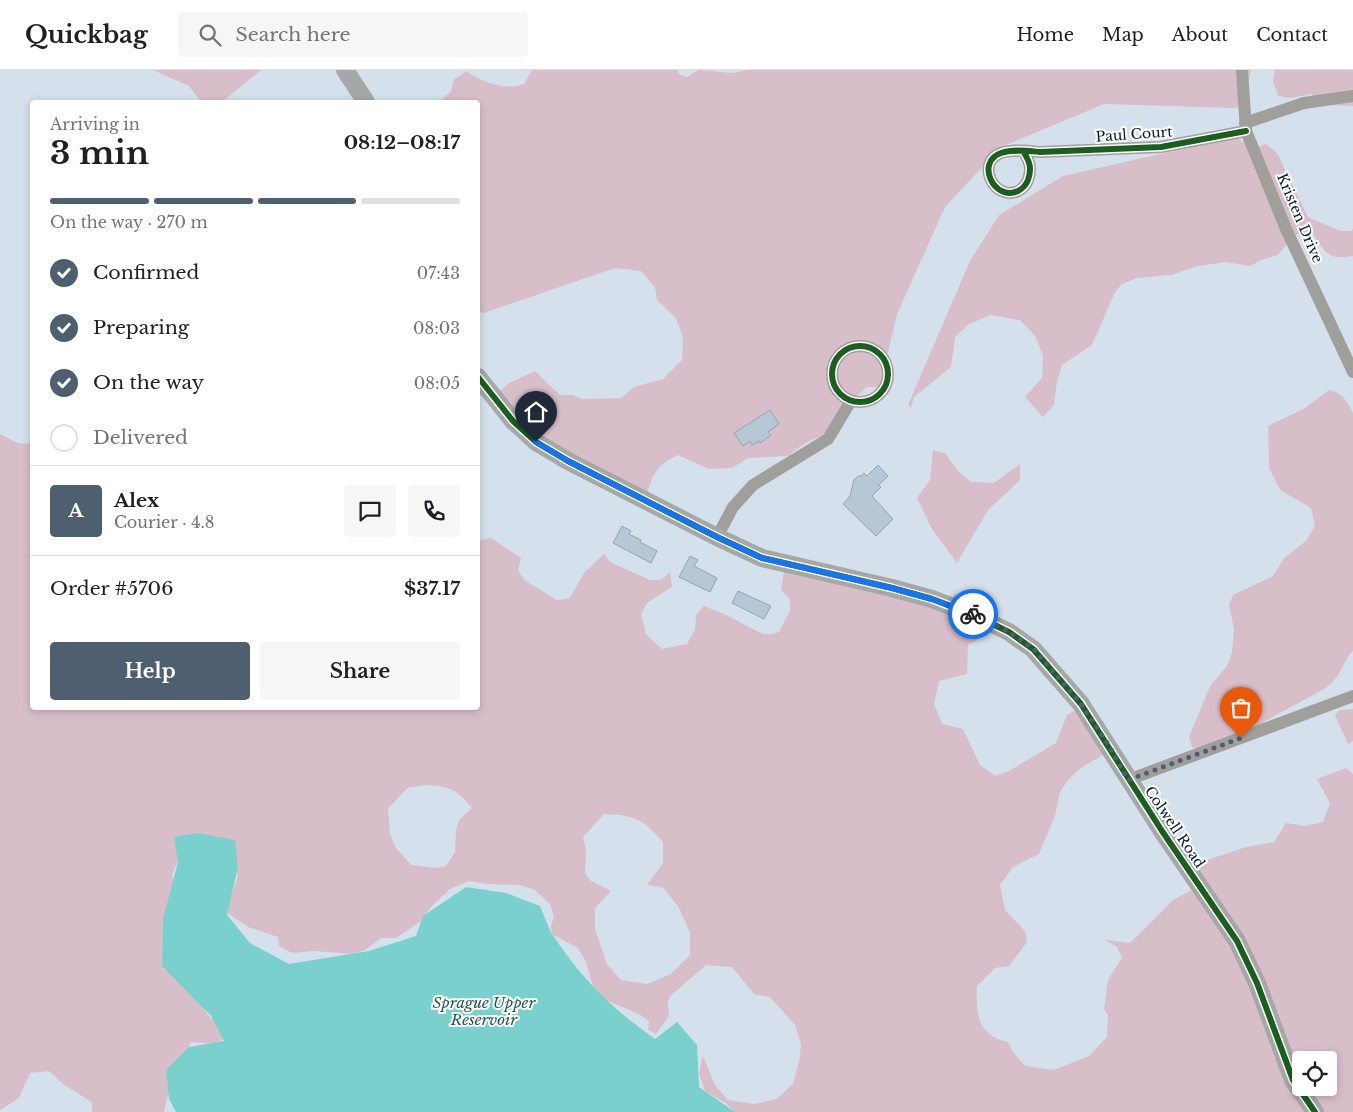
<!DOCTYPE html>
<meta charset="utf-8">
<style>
:root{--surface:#fff;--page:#f6f6f6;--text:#202124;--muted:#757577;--line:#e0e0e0;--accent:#4e6070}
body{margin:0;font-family:"Libre Baskerville",serif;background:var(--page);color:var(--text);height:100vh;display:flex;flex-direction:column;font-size:19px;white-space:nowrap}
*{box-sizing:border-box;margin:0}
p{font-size:16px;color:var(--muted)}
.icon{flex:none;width:28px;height:28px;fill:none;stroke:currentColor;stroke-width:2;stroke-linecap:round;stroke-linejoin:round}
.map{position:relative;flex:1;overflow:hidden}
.sheet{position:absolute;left:30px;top:30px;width:450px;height:610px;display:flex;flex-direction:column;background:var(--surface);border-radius:5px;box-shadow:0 2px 8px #0003}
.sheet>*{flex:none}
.tools{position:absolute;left:1292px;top:981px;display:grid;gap:10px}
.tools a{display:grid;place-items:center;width:45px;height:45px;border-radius:5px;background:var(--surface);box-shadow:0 2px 8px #0003;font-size:25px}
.pin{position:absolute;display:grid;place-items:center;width:42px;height:42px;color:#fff;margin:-51px -21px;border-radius:50% 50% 50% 0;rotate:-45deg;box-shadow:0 0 5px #0007}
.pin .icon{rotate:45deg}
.courier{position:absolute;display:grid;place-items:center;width:50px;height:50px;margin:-25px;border:4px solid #1a73e8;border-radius:50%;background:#fff;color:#222;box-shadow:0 1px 6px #0007}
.head em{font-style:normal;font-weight:700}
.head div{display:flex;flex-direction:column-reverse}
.head{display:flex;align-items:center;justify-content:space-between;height:85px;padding:0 20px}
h1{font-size:32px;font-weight:700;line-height:38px}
.bar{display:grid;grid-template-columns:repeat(4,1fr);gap:8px 5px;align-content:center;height:60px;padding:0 20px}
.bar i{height:6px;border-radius:4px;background:var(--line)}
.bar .selected{background:var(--accent)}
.bar p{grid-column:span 4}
.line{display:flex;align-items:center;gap:12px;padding:0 20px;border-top:1px solid var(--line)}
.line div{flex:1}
.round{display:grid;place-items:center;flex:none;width:52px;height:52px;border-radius:5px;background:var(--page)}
ol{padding:0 20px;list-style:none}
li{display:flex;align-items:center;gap:15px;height:55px}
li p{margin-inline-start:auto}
li .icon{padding:5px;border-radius:50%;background:var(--accent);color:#fff;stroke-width:4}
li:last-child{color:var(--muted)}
li i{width:28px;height:28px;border:2px solid var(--line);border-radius:50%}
.primary-button{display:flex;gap:10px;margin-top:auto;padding:10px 20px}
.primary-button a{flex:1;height:58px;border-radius:5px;background:var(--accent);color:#fff;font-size:20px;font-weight:700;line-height:58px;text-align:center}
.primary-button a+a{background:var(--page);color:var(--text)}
header{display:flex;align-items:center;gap:30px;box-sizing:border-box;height:70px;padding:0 25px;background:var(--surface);border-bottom:1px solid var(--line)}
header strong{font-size:24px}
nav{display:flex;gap:28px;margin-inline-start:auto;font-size:18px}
.search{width:350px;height:45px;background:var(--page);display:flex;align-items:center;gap:12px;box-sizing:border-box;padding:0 18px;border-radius:5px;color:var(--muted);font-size:19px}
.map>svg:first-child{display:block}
.green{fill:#d8bec9;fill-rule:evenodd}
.water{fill:#7ad0cc}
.building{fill:#b8c7d6;stroke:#95a4b1}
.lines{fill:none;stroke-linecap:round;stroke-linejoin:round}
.street{stroke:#a09f9c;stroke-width:12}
.secondary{stroke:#a6a8a8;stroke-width:18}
.cycleway-casing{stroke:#fefefe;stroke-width:9}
.cycleway{stroke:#1b5e20;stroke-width:6}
.done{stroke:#4e6070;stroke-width:5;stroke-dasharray:0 9}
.route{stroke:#1a73e8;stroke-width:6}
.labels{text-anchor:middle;stroke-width:4;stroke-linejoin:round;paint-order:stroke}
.street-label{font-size:14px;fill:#061b2d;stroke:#fefefe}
.water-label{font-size:15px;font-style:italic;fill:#255752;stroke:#fefefe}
</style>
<header>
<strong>Quickbag</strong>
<div class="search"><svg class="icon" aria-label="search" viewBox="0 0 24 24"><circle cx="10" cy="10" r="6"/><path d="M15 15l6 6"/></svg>Search here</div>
<nav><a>Home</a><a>Map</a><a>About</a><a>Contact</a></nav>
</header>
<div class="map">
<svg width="1353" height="1042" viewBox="0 0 1353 1042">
<rect width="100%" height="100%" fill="#d4e0eb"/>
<!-- green -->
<path class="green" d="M153,0H261L222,32H201L189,16Z
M532,0H677L679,4L687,7L699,0L732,3L748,0H1251L1247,17L1246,36L1233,38L1104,34L1001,77L945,137L897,244L880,317H867L847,335L839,363C816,367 806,370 789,386L748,388L732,398L709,399L678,385C653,397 653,406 645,430L557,384L495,325L509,313L535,301L560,325H573L582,329L621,328L634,317L663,309L682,290L683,268L676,248L657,230L655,217L641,201L615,198L484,243L478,242V32H440L451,21L454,9L460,6L466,1C482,12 505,21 524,14Z
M1275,0H1353V36L1332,35L1312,27L1313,24L1290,28L1278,26L1273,11Z
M1236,67L1252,79L1266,74L1277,83L1308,147L1340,161H1351L1353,159V186C1326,191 1325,181 1311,161L1295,165L1278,185L1261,190L1250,196L1226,192L1198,196L1171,205L1136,208L1121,215L1115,222L1092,275L1062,295L1057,311L1054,335L1043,347L1025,327L1042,308L1043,286L1035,266L1020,250L991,245L969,254L955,267L951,297L914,327L911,338L908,335L970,191L999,145L1063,106Z
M1329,320C1343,323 1347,331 1353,343V581L1349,585L1337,607L1326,618L1265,651L1256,660L1200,681L1192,677L1189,667L1210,616L1227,596L1232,583L1234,559L1229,535L1233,525L1273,506L1284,488L1306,471L1315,456L1311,438L1280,420L1269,398L1268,356L1305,338Z
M0,364C13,370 17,376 32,373V638H478V471L491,468L521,488L518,500L524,510L557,530L570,528L584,503L604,484L610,492L650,510H661L670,502L672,517L647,533L641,544L646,564L662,579L687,574L695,559L696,545L704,536L724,544L763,564H773L779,562L790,541V529L781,520L784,502L946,534L956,523V536L993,555L982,567L968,575L967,604L939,611L934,634L942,654L963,659L980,695L995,706L1009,701L1056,673L1067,645L1083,636L1111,680L1081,698L1068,710L1060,722L1055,745L1039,784L1013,797L1000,815L1005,840L1025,861L1027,872L1009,896L995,898L977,916C976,944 977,965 1008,972L1012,981L1025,996L1054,1000L1089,986L1107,967L1108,945L1104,939L1108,910L1122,888L1117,877L1105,870L1130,873L1173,830L1197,817L1187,789L1204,791L1246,777L1274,772L1286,753L1305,756L1323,752L1330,733L1317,709L1346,698L1353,704V1042H734L726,1033L705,1021L699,1003L703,986L715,1015L728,1030L754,1034L777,1029L793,1014L800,987L801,974L795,955L770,927L754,924L732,897L706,895L669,927L668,933L669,946L656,964L648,960L649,951L639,944L596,926L586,892L578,878L552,864L551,856L554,847L550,834L535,820L520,815L486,814L469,811L450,819L431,837L420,852L396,868H381L365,880L352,884L314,881L292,883L279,876L278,867L248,857L228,843V837L238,806L234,786L185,773L172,805L175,820L170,876L163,899L193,910V923L210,948L222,956L225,967L217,974L191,972L168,1024L164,1041L165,1042H92V1032L64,1015L49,1001L30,1003L19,1028L0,1040ZM425,715C449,716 457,719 472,738L459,750L456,760L455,782L446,796L435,798L411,795L396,778L390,764L388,739L407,718ZM604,744C634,745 643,749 663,772V793L647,815L662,817L678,836L690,863V885L671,904L647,914L621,910L607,894L595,859V838L611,821L591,811L585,804L586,779L583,767ZM1301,990H1329V1018H1301Z
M933,380L945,383L958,401L971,412L994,413L1020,394V410L988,440L957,493L932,459L917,428L930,410Z
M1353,639V671L1348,674L1335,645L1340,640Z"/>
<!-- water -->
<path class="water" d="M198,763L235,770L238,797L227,845L250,873L289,894L369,881L416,866L423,846L466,817L506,823L540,836C544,845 547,855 552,864C581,908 612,939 655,969L677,952L697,975L699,1017L735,1042H176L169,1029L166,1000L189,977L224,971L211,946L162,896L163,849L178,792L174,767Z"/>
<!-- building -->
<path class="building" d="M770,340L779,354L768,362L771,365L760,373L759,371L752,375L750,371L743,376L734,363Z
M878,395L888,406L879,415L881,417L872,426L893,449L876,466L843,434L850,426L854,410L858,406H861L864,403L867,406Z
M622,456L631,461L629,464L641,470L640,472L657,481L651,493L613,473Z
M690,486L698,490L694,496L717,508L710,522L679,507Z
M738,521L771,536L764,549L732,533Z"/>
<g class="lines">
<!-- street -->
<path class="street" d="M1242,0L1246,61L1286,159L1353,302
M1245,53L1304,33L1353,26
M1023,81C1030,92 1032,98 1028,110C1026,115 1022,119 1018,121C994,132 975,92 1001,83C1013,79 1028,81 1040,82L1161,77L1246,61
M832 304a28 28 0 1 1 56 0a28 28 0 1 1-56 0Z
M717,467L733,437L753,415L828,369L851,331
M1128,710L1353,626"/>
<!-- secondary -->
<path class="secondary" d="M345,0L366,32
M478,307L513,351L536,372L568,391L717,467L762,488L892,518L932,529L976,546L1009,562L1033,579L1081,634L1162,761L1237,871L1257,913L1293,1010L1315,1042"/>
<defs>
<path id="cycleway" d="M1023,81C1030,92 1032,98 1028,110C1026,115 1022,119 1018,121C994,132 975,92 1001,83C1013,79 1028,81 1040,82L1161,77L1246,61
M832 304a28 28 0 1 1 56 0a28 28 0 1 1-56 0Z
M478,307L513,351L536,372L568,391L717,467L762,488L892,518L932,529L976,546L1009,562L1033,579L1081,634L1162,761L1237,871L1257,913L1293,1010L1315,1042"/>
</defs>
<!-- cycleway casing -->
<use href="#cycleway" class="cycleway-casing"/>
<!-- cycleway -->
<use href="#cycleway" class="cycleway"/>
</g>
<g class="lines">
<!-- done -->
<path class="done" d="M973,544L1009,562L1034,579L1081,634L1108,674L1128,710L1241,668"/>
<!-- route -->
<path class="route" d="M536,372L568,391L717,467L762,488L892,518L932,529L973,544"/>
</g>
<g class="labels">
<!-- street labels -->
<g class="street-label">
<text transform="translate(1134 64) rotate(-4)" y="5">Paul Court</text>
<text transform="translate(1300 148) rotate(67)" y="5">Kristen Drive</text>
<text transform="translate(1175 757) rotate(56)" y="5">Colwell Road</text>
</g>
<!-- water labels -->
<g class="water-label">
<text x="484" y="938">Sprague Upper<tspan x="484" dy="17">Reservoir</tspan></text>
</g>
</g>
</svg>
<div class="tools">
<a><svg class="icon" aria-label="locate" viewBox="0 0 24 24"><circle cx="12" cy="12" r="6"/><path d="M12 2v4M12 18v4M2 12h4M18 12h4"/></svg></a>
</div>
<div class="pin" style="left:1241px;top:668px;background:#ea580c"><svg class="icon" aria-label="bag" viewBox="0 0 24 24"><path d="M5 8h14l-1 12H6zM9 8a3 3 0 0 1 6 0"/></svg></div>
<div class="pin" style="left:536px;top:372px;background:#1f2937"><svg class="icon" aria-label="home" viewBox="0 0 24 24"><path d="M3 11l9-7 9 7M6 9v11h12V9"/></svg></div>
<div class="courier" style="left:973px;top:544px"><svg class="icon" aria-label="bike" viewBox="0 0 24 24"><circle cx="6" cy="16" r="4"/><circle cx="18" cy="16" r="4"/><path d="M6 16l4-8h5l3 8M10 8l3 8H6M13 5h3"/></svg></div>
<section class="sheet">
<div class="head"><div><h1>3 min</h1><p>Arriving in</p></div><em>08:12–08:17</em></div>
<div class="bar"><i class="selected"></i><i class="selected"></i><i class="selected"></i><i></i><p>On the way · 270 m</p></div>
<ol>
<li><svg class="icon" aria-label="check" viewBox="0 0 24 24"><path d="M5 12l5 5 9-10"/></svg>Confirmed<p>07:43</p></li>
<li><svg class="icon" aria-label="check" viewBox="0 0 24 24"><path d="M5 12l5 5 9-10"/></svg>Preparing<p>08:03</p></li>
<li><svg class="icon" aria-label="check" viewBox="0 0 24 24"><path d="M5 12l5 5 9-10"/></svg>On the way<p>08:05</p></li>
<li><i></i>Delivered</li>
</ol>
<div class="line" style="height:90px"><b class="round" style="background:var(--accent);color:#fff">A</b><div><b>Alex</b><p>Courier · 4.8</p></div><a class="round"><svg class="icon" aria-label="chat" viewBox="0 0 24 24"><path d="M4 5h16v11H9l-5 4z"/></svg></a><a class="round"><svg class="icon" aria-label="phone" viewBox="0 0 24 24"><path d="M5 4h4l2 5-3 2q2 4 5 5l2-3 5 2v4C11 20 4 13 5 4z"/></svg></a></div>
<div class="line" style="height:65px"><div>Order #5706</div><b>$37.17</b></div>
<div class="primary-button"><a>Help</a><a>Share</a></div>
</section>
</div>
